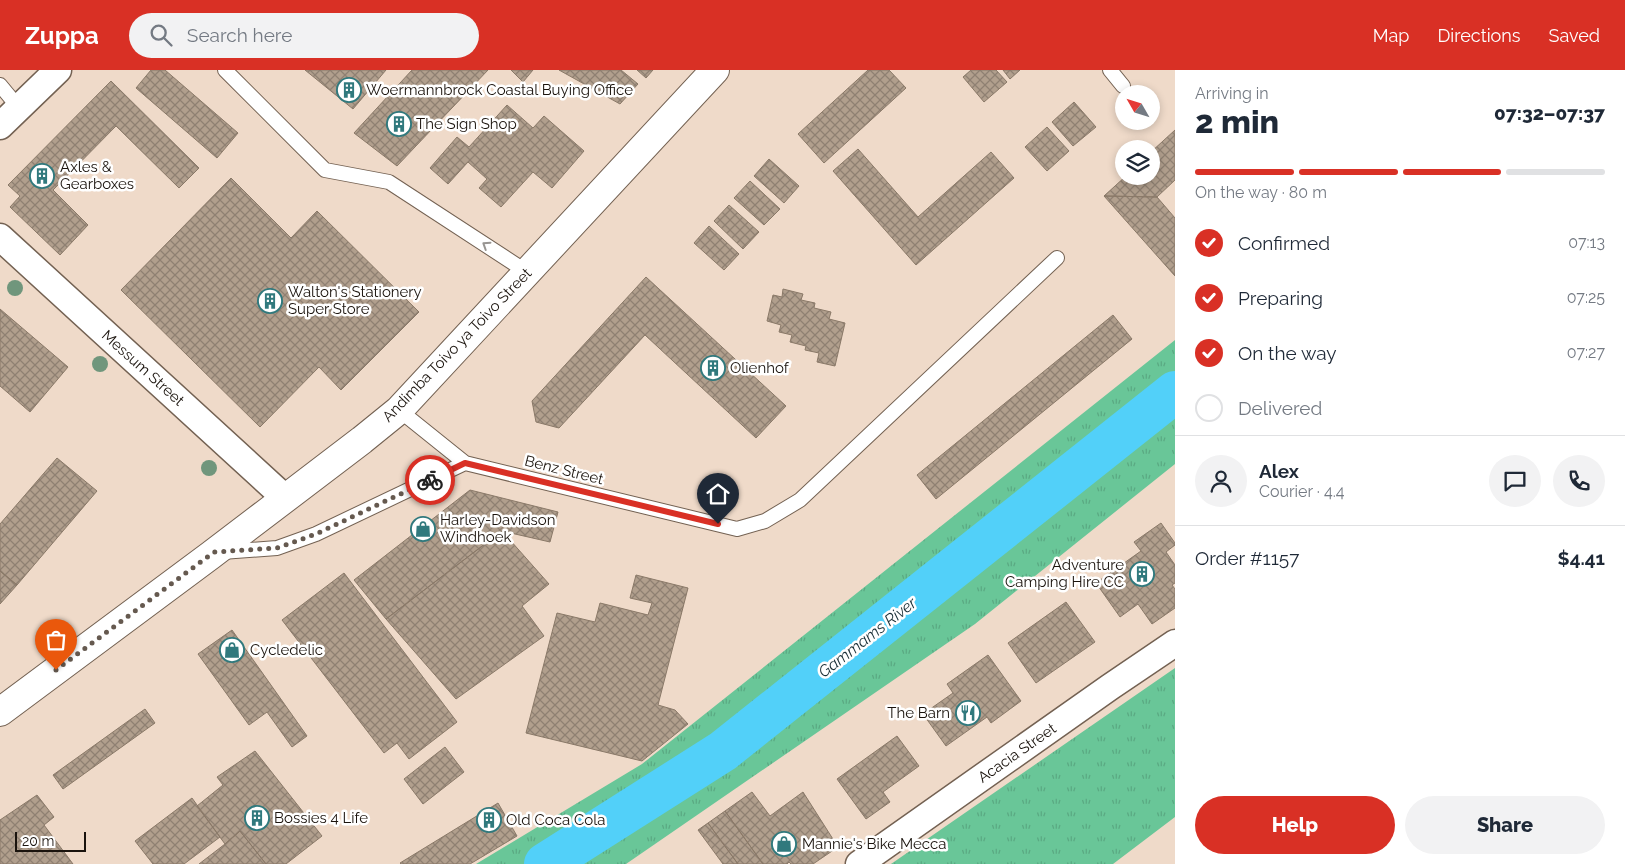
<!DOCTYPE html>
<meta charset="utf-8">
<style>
:root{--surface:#fff;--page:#f2f2f3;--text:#1f2937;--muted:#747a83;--line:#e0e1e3;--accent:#d93025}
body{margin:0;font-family:Raleway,sans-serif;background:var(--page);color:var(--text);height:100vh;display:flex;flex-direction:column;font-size:19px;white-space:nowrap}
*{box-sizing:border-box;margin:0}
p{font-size:16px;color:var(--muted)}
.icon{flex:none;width:28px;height:28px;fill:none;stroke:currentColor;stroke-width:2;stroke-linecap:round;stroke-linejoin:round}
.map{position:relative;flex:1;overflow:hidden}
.sheet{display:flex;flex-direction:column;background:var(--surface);width:450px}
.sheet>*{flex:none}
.needle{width:32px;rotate:309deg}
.tools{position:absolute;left:1115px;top:15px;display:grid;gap:10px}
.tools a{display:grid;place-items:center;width:45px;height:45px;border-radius:50%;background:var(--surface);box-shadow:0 2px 8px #0003;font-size:25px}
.scale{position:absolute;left:15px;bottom:12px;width:71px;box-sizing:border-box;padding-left:5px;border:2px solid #1a130d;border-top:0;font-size:14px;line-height:18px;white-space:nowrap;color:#1a130d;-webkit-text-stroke:4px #fff;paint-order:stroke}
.pin{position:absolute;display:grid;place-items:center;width:42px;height:42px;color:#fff;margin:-51px -21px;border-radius:50% 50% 50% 0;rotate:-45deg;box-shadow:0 0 5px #0007}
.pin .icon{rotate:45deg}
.courier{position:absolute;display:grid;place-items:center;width:50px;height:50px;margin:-25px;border:4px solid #d93025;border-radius:50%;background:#fff;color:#222;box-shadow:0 1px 6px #0007}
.headline em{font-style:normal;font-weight:800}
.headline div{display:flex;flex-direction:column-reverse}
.headline{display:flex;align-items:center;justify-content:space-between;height:85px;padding:0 20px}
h1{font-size:32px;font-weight:800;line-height:38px}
.bar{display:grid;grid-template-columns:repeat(4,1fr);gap:8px 5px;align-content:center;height:60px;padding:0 20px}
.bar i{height:6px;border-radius:4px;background:var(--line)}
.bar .on{background:var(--accent)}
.bar p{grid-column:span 4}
.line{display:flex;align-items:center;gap:12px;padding:0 20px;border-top:1px solid var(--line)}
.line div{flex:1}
.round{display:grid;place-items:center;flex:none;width:52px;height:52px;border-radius:26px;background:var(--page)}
ol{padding:0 20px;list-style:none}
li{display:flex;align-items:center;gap:15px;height:55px}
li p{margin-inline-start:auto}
li .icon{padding:5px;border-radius:50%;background:var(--accent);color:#fff;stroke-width:4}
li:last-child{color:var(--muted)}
li i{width:28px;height:28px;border:2px solid var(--line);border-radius:50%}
.button{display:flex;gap:10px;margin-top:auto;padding:10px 20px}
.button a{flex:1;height:58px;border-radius:30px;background:var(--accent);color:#fff;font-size:20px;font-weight:800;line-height:58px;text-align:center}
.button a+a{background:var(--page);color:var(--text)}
header{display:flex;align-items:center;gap:30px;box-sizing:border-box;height:70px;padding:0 25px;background:var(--accent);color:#fff}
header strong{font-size:24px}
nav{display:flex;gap:28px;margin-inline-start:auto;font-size:18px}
.search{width:350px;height:45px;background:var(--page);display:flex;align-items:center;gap:12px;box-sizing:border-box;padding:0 18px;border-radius:28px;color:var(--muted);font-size:19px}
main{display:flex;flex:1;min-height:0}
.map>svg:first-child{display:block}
.grass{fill:url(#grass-tufts)}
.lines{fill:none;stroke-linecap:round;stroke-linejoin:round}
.river{stroke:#52d0f9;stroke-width:42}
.building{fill:url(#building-cross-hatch);stroke:#8a7968}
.service-casing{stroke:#736152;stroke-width:16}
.minor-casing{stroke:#736152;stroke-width:29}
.tertiary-casing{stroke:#736152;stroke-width:30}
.service{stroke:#fff;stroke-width:14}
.minor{stroke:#fff;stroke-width:26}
.tertiary{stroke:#fff;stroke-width:28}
.tree{fill:#70967c}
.oneway{stroke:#989592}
.done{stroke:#65594f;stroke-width:5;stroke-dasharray:0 9}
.route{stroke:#d93025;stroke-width:6}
.labels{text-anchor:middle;stroke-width:5;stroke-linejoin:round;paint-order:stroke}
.poi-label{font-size:15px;fill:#1a130d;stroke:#fff;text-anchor:start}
.street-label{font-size:15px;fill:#1a130d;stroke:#fff}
.water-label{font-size:16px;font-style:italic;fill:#1a2f37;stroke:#fff}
</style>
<header>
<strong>Zuppa</strong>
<div class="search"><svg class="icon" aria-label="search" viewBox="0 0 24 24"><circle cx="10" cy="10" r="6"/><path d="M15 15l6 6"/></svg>Search here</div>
<nav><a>Map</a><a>Directions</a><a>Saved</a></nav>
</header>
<main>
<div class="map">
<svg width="1175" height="794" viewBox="0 0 1175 794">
<defs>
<pattern id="grass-tufts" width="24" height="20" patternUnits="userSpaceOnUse" patternTransform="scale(1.25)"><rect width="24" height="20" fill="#69c698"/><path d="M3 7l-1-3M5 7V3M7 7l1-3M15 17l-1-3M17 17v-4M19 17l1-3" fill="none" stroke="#5aa982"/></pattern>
<pattern id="building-cross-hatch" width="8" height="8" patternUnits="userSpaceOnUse" patternTransform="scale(1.25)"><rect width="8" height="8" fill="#b19f8d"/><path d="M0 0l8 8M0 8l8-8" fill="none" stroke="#8f8072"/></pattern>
</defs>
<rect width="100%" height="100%" fill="#efdac9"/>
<!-- grass -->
<path class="grass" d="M1175,270V394L975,554L626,794H476L642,694Z
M1175,598V747L1113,794H891Z"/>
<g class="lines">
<!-- river -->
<path class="river" d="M545,794L723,681L1175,322"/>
</g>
<!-- building -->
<path class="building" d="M151,0H165L238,63L217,88L136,18Z
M305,0H386L353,39Z
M412,0H488L397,96L354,63Z
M511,0H533L523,12Z
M559,0H621L638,14L620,34Z
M637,0H653L646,8Z
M868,0H889L906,18L824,93L798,64Z
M971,0H996L1007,12L984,32L963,7Z
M1003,0H1020L1010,9Z
M111,11L199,98L179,118L116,56L53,120L88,155L60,185L10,137L20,126L8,115Z
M1074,32L1096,57L1073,76L1052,52Z
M507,35L533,58L544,46L584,81L552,118L533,102L501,137L479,118L487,109L468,92L448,114L430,98L457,67L469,77Z
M1047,57L1069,81L1047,101L1025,77Z
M1175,60V110L1157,127L1104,126L1126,106H1151V82Z
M858,79L918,147L991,82L1014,108L916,195L833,101Z
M769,89L799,116L784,133L754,106Z
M231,108L291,168L317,141L419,242L341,320L319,297L260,357L121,220Z
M750,111L780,139L764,155L734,128Z
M1104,126L1157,127L1175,148V206Z
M729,135L759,162L743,179L714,151Z
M709,156L739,184L724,200L694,173Z
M646,207L786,336L756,368L645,265L559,358L536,352L532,331Z
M783,219L803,224L801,230L815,233L814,238L831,242L829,249L845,253L835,296L817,292L819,283L805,280L806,276L790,272L792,265L779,262L781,255L767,251L773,225L782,227Z
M0,239L68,297L30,342L0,316Z
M1113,245L1132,269L936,429L917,405Z
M57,388L97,421L17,515L0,501V454Z
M470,420L558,442L550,472L502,461L386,549L354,510Z
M1161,453L1175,473V475L1166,482L1175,495V513L1172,515L1175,519V538L1152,554L1138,534L1120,547L1096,513L1141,481L1134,472Z
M502,461L549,514L522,536L544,566L456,629L386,549Z
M0,501L17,515L0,534Z
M344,503L457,652L409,689L397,673L384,683L282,550Z
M636,505L688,518L658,635L675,640L688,654L642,691L526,663L557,543L595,552L600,533L648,545L652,533L630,528Z
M1066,532L1095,572L1036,613L1008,573Z
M232,560L307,666L292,677L267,642L249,655L198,584Z
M988,585L1021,631L991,653L987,647L946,676L923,644L953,623L947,614Z
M145,639L155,653L63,719L53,705Z
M897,666L919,696L883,722L890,732L866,749L837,709Z
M445,677L464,702L423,734L404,709Z
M255,681L322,766L286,794H266L240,761L225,774L197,736L223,715L217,707Z
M752,722L770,746L803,722L838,777L813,794H791L789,792L787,794H763L725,741Z
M37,725L54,747L44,755L73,794H0V750Z
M192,728L220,767L184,794H153L135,771Z
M498,733L517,766L470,794H401L400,793Z
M725,741L763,794H738L708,753Z
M708,753L738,794H723L698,760Z
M240,761L266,794H199L225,774Z"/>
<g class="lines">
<defs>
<path id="service" d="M225,0L325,100L389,112L527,202
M1110,0L1123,16
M0,15L19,38
M399,340L465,393L737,459L765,451L800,430L1057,188
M222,482L277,478L316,464L465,393"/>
<path id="minor" d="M0,56L58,0
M0,167L285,428
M859,794L1110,617L1175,573"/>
<path id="tertiary" d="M0,642L211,485L362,370L399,340L715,0"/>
</defs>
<!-- service casing -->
<use href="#service" class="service-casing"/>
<!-- minor casing -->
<use href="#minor" class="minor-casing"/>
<!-- tertiary casing -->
<use href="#tertiary" class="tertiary-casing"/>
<!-- service -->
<use href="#service" class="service"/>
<!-- minor -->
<use href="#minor" class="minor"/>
<!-- tertiary -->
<use href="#tertiary" class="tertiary"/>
</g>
<!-- trees -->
<g class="tree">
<circle cx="15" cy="218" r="8"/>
<circle cx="100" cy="294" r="8"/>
<circle cx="209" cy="398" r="8"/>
</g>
<!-- one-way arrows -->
<defs><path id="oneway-chevron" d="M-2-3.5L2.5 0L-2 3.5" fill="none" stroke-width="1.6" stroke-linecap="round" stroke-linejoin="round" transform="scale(1.25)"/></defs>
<use class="oneway" href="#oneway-chevron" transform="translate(486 175) rotate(-147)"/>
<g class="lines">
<!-- done -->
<path class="done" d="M56,600L214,482L277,478L316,464L430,410"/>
<!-- route -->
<path class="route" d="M430,410L465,393L718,454"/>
</g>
<!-- icons -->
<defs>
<symbol id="building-ring" viewBox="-11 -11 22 22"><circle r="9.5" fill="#fff" stroke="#30797d" stroke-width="1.5"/><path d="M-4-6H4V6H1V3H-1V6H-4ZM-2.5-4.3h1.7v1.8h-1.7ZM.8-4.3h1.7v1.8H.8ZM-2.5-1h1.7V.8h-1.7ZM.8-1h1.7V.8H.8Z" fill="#30797d"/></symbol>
<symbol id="shop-ring" viewBox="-11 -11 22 22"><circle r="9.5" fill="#fff" stroke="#30797d" stroke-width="1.5"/><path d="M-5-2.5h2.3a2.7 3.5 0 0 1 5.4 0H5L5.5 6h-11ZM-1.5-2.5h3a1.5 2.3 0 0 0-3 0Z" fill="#30797d"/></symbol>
<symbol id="restaurant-ring" viewBox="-11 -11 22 22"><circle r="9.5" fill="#fff" stroke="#30797d" stroke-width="1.5"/><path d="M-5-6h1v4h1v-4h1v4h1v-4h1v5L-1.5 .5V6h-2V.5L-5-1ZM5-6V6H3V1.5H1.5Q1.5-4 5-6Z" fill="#30797d"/></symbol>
</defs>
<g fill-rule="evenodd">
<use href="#building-ring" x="335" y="6" width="28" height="28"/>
<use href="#building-ring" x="385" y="40" width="28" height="28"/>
<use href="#building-ring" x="28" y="92" width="28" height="28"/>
<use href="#building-ring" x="256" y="217" width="28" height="28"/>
<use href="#building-ring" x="699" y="284" width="28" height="28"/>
<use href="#shop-ring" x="409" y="445" width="28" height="28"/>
<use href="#building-ring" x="1128" y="490" width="28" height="28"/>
<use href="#shop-ring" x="218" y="566" width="28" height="28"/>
<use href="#restaurant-ring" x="954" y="629" width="28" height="28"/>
<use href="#building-ring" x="243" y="734" width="28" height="28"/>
<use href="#building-ring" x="475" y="736" width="28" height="28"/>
<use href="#shop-ring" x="770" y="760" width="28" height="28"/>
</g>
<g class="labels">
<!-- poi labels -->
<g class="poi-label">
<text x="366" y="25">Woermannbrock Coastal Buying Office</text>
<text x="416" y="59">The Sign Shop</text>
<text x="60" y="102">Axles &amp;<tspan x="60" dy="17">Gearboxes</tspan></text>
<text x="288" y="227">Walton's Stationery<tspan x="288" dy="17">Super Store</tspan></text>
<text x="730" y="303">Olienhof</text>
<text x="440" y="455">Harley-Davidson<tspan x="440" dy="17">Windhoek</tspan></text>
<text x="1124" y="500" text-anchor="end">Adventure<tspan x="1124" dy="17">Camping Hire CC</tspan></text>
<text x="250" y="585">Cycledelic</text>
<text x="950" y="648" text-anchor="end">The Barn</text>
<text x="274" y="753">Bossies 4 Life</text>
<text x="506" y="755">Old Coca Cola</text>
<text x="802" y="779">Mannie's Bike Mecca</text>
</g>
<!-- street labels -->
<g class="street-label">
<text transform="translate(457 275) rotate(-46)" y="5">Andimba Toivo ya Toivo Street</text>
<text transform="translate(143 298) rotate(42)" y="5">Messum Street</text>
<text transform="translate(564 400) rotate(14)" y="5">Benz Street</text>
<text transform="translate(1017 683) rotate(-35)" y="5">Acacia Street</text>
</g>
<!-- water labels -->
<g class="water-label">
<text transform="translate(867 567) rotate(-38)" y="6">Gammams River</text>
</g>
</g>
</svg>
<div class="tools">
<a><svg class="needle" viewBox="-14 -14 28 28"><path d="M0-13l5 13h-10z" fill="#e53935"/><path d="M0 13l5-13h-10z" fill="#747a83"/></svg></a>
<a><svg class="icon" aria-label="layers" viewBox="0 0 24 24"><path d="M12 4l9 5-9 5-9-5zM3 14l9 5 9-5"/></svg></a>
</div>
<div class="scale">20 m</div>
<div class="pin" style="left:56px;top:600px;background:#ea580c"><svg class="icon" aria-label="bag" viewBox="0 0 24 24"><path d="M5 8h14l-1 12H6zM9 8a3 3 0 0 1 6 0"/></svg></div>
<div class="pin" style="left:718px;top:454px;background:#1f2937"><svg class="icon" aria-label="home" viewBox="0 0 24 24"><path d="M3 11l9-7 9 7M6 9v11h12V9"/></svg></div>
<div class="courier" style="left:430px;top:410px"><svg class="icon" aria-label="bike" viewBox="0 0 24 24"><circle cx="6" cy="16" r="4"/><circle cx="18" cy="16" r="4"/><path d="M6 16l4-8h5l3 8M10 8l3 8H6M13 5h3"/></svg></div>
</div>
<section class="sheet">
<div class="headline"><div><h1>2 min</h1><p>Arriving in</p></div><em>07:32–07:37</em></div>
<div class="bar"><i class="on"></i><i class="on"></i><i class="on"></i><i></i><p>On the way · 80 m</p></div>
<ol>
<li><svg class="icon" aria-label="check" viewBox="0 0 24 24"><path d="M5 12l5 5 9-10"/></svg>Confirmed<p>07:13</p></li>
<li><svg class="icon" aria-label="check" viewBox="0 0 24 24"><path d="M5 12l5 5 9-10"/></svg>Preparing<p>07:25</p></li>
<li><svg class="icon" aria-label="check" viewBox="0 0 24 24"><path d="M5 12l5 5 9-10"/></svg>On the way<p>07:27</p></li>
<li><i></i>Delivered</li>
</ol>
<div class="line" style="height:90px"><a class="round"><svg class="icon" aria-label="person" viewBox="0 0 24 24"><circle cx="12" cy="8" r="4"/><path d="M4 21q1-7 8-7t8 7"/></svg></a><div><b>Alex</b><p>Courier · 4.4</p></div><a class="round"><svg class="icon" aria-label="chat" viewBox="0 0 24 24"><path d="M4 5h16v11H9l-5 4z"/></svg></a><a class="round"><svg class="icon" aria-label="phone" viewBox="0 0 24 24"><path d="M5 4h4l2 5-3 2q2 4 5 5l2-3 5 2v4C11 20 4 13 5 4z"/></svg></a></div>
<div class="line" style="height:65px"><div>Order #1157</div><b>$4.41</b></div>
<div class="button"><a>Help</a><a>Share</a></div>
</section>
</main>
